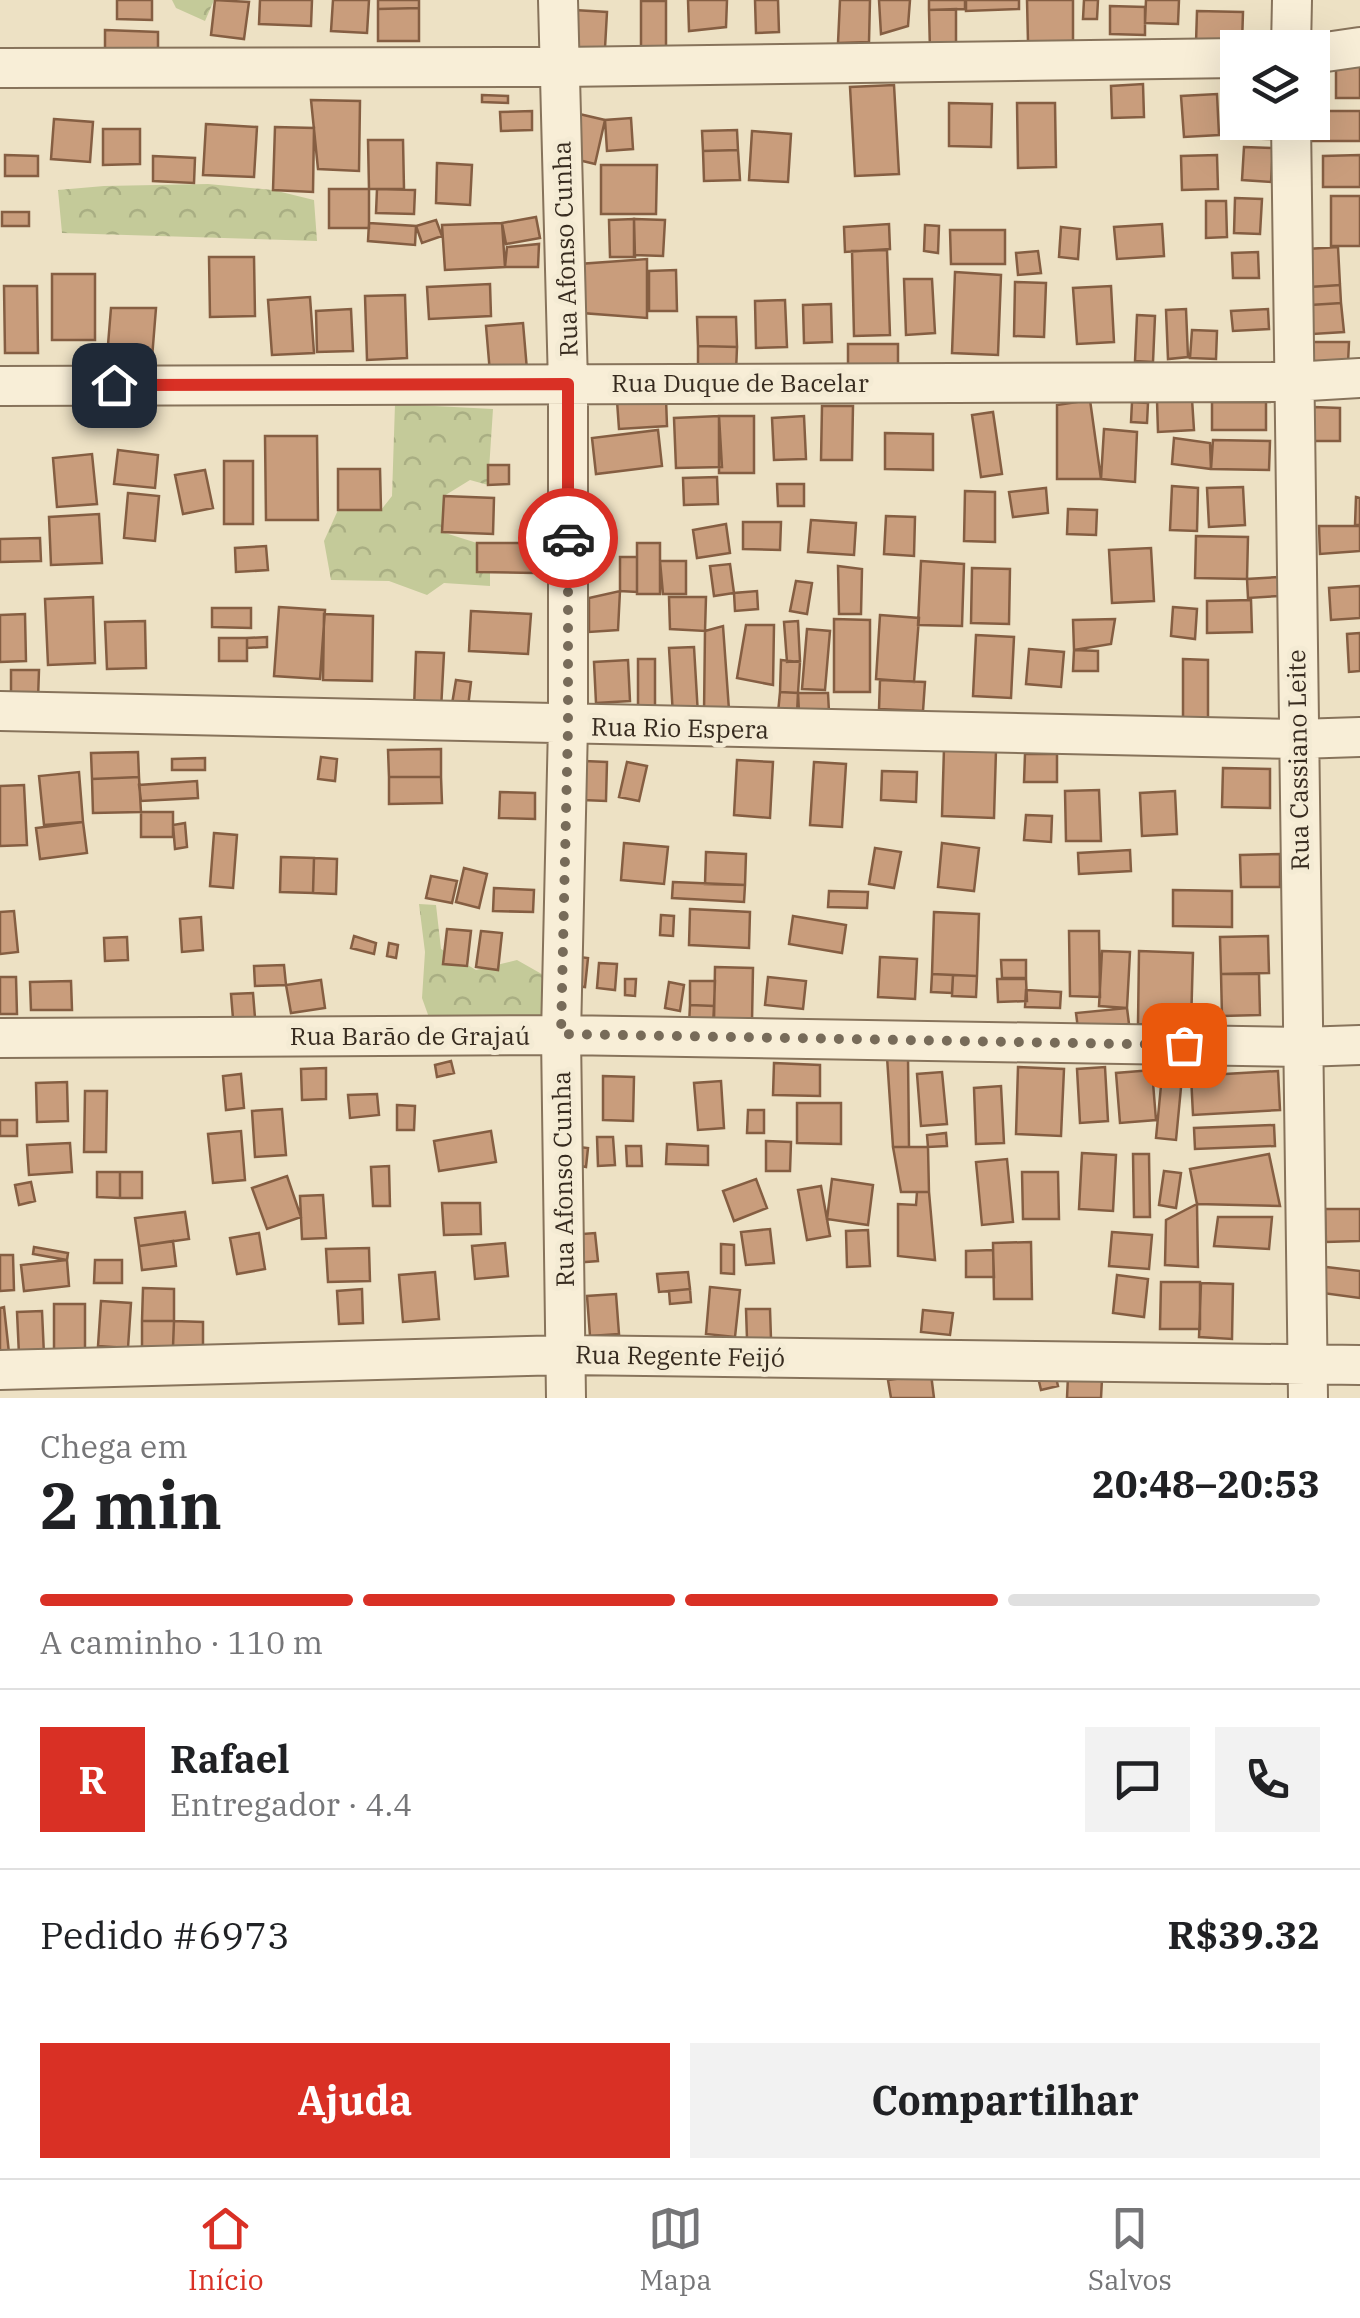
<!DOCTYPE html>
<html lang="pt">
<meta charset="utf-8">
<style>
:root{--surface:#fff;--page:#f2f2f2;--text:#202124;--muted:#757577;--line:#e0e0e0;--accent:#d93025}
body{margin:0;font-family:"IBM Plex Serif",serif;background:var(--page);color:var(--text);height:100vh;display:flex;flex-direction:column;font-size:38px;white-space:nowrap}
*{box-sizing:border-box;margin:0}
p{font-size:32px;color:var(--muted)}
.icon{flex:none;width:55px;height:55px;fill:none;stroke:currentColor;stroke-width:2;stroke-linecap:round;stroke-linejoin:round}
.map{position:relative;height:1398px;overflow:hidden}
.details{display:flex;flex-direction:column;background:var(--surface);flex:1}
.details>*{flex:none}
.controls{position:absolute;left:1220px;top:30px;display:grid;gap:20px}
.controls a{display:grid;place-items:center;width:110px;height:110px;border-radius:0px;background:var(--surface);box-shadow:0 10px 40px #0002;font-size:50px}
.pin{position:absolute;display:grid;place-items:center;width:85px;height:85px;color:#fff;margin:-42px;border-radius:20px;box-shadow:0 5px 15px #0006}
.courier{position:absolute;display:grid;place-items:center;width:100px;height:100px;margin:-50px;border:8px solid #d93025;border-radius:50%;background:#fff;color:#222;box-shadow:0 2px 12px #0007}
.summary em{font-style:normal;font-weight:800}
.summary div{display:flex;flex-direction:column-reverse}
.summary{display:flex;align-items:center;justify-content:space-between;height:170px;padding:0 40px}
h1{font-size:65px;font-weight:800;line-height:75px}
.bar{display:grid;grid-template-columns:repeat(4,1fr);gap:15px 10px;align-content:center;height:120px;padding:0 40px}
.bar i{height:12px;border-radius:8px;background:var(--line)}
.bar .on{background:var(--accent)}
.bar p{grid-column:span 4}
.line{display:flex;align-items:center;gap:25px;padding:0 40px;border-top:2px solid var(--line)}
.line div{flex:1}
.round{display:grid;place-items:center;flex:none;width:105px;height:105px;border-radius:0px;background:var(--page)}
.button{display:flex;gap:20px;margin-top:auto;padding:20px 40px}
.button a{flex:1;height:115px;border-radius:0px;background:var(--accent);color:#fff;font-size:40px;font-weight:800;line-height:115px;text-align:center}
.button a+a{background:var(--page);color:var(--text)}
.tabs{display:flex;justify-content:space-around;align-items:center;height:140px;border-top:2px solid var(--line);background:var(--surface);font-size:28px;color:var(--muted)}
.tabs a{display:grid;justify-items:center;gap:5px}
.tabs .on{color:var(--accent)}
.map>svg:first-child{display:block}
.forest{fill:url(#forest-crowns)}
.building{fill:#c99d7c;stroke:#855e42;stroke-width:2.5}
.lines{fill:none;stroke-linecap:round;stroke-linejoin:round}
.minor-casing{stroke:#87735b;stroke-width:42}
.minor{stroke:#f8eed7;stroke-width:38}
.done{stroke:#776b59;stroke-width:10;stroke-dasharray:0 18}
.route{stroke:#d93025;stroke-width:12}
.labels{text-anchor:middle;stroke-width:10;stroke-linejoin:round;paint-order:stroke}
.street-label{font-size:25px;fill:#372b1f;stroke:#f4ebd4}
</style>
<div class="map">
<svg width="1360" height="1398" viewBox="0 0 1360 1398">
<defs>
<pattern id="forest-crowns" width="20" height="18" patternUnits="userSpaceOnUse" patternTransform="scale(2.5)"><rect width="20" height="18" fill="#c4ca99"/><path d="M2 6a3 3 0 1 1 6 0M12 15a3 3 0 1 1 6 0" fill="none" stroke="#a9ae83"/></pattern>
</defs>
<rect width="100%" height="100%" fill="#ede1c4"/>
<!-- forest -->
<path class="forest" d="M172,0H214L205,21L176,8Z
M208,184L273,190L314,200L317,241L62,233L58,190L104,186Z
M395,404L493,409L488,485L470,480L444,496L442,532L477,543V572H490V586L444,583L427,595L389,581L331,580L324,541L338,510H381L392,496Z
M419,904L436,905L441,949L476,970L517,960L554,981L552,1019L431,1023L422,998L425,952Z"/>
<!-- building -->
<path class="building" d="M117,0H152V20L117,19Z
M215,0L249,2L244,39L211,35Z
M260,0H312L311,26L259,24Z
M333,0H369L367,33L331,31Z
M378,0H419V8L378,9Z
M688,0H727L726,27L689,31Z
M755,0H778L779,32L756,33Z
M840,0H870L869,42L838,43Z
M879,0H910L908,26L881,34Z
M929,0H965V9L929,10Z
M966,0H1019V9L966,11Z
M1027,0H1073V42H1028Z
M1084,0H1098L1097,19H1083Z
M1146,0H1179L1178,24L1145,23Z
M641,1H666V53H641Z
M1110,6L1145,7V35L1110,34Z
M419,8V41H378V9Z
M956,9V50L930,51L929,10Z
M574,10L607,12L604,66L572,65Z
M1197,11L1243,12L1242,44L1196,43Z
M105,30L158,32V52L105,50Z
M1336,61L1360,62V98H1336Z
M1143,84L1144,117L1112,118L1111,86Z
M894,85L899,174L855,176L850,87Z
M1217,94L1219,135L1184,137L1181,96Z
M1229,94H1238V122H1270V139L1229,138Z
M482,95L508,96V103L482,102Z
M311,100L360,101L359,171L318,169Z
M949,103L992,104L991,147L949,146Z
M1017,103H1055L1056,167L1018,168Z
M532,111V130L501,131L500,112Z
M1312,111H1360V141H1309Z
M575,113L605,120L595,164L566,157Z
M631,118L633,149L607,151L605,120Z
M54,119L93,122L90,162L51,159Z
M206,124L257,127L254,177L203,175Z
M275,127L314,128L313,192L273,190Z
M103,129H140V164L103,165Z
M737,130L738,150L703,151L702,131Z
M752,131L791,134L788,182L749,180Z
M368,140H403L404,189H369Z
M1244,147L1273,148L1271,182L1242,180Z
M738,150L740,180L704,181L703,151Z
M5,155L38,156V176H5Z
M1217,155L1218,189L1182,190L1181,156Z
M1360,155V187H1323V156Z
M153,156L195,158L194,183L153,181Z
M437,163L472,165L470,205L436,203Z
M601,165H657L656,214H601Z
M329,189H369V228H329Z
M377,189L415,190L414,214L376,213Z
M1331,196H1360V246H1331Z
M1235,198L1262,199L1260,234L1234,233Z
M1206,201H1226L1227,237L1206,238Z
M2,212H29V226H2Z
M536,217L540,238L506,244L502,223Z
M634,219L665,220L663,256L634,255Z
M634,219L635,257H610L609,220Z
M436,220L442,236L422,243L416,226Z
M369,223L416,226L415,245L368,241Z
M502,223L505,267L445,270L442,225Z
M889,224L890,249L845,252L844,227Z
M1162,224L1164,256L1117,259L1114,227Z
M925,225L939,226L938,253L924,251Z
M1061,227L1080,229L1078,259L1059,257Z
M950,230H1005V264H951Z
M539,244L538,267H505L507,247Z
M1338,247L1340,285L1310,287L1307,249Z
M887,250L890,335L854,336L852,251Z
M1038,251L1041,273L1018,275L1016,253Z
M1258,252L1259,278H1233L1232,253Z
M209,257H254L255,316L210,317Z
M647,259V318L582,313L579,264Z
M676,270L677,311H649V271Z
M955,272L1001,275L998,355L952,353Z
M52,274H95V340H52Z
M904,279H932L935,333L906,335Z
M1015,282L1046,283L1044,337L1014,336Z
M490,284L491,316L429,319L427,287Z
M1340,285L1341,303L1311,305L1310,287Z
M4,286H37L38,353H5Z
M1111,286L1114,342L1077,344L1073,288Z
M405,295L407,358L367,360L365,296Z
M310,297L314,353L272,355L268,300Z
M785,300L787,347L756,348L755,301Z
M1341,303L1344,332L1313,334L1311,305Z
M831,304L832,342L804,343L803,305Z
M111,308H156L152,358L107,357Z
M351,309L353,351L317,352L316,311Z
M1186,309L1188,357L1168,359L1166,310Z
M1268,309L1269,329L1233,331L1231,311Z
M1137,315L1155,316L1153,362L1135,361Z
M697,317H736L737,347L698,346Z
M523,323L527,370L490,373L486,326Z
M1192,330L1217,331L1216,359L1190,358Z
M1310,342H1349L1348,363H1309Z
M848,344H898V365H848Z
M698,346L737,347L736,372H698Z
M107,357L130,358V382H106Z
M666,399L667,426L619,429L617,401Z
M1192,399L1194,430L1158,432L1157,401Z
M1090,400L1101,479H1057V405Z
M1132,402L1148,403L1147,423L1131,422Z
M1212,402H1266V430H1212Z
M822,406H853L852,460H821Z
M1313,407L1340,408V441H1314Z
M993,412L1002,474L981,477L972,415Z
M719,416H754V473H719Z
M719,416L722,467L676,468L674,418Z
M804,416L806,459L774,460L772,418Z
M1104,429L1137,432L1135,482L1101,479Z
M658,430L662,466L596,474L592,438Z
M885,433L933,434V470L885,469Z
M265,436H317L318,520H266Z
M1174,438L1210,443L1211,469L1172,464Z
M1213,440L1270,441L1269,470L1211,469Z
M118,450L158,455L155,488L114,484Z
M92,454L97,504L57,507L53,458Z
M224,461H253V524H224Z
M488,465H509V484L488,485Z
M338,469H380L381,510H338Z
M205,470L213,508L183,514L175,475Z
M717,477L718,504L684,505L683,478Z
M777,484H804V506H778Z
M1172,486L1198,488L1197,531L1170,530Z
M1243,487L1245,525L1209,527L1207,488Z
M1046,488L1048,513L1013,517L1009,492Z
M965,491L995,492V542L964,541Z
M128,493L159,496L155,541L124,538Z
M444,496L494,498L493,534L442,532Z
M1356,497L1360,498V525H1355Z
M1068,509L1097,510L1096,535L1067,534Z
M99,514L102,563L51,565L49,517Z
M886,516L915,517L914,556L884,554Z
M811,520L856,523L854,555L808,552Z
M743,522H781L780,550L743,549Z
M726,524L730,553L697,558L693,530Z
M1319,526H1360V551L1320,554Z
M1196,536L1248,537L1247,579L1195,578Z
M40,538L41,561L0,562V539Z
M477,543H535V573L477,572Z
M637,543H660V594H637Z
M266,546L268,570L236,572L235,548Z
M1151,548L1154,601L1112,603L1109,550Z
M620,557H637V592L620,591Z
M660,561H686V594H663Z
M921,561L964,564L962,626L918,625Z
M730,564L734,593L714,596L710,566Z
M838,566L862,569L861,614H839Z
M972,568L1010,569L1009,624L971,623Z
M1278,577L1279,596L1248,598L1247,579Z
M796,581L812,583L807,614L790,611Z
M1360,586V618L1331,620L1329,588Z
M620,591L618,630L589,632V598Z
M757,591L758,609L735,611L734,593Z
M93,597L95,663L48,665L45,599Z
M669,597H706L705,631L670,629Z
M1251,600L1252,632L1207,633V601Z
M279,607L325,610L320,679L274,676Z
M1173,607L1197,609L1195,639L1171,636Z
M212,608H251V628L212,627Z
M471,611L531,614L528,654L469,651Z
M25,614L26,661L0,662V615Z
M324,614L373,616L372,681L323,680Z
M880,615L919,618L914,682L876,679Z
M834,619L870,620V692H834Z
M1115,619L1111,644L1074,650L1073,620Z
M145,621L146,668L107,669L105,622Z
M798,621L800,661L787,662L784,622Z
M746,625H774L773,685L737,678Z
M723,626L729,710L704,713L705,631Z
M807,629L830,631L825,690L802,689Z
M1360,633V671L1349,672L1347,634Z
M976,635L1014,637L1011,698L973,696Z
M267,637V647L247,648V638Z
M219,638H247V661H219Z
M694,647L698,715L673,716L669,648Z
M1029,649L1064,652L1061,687L1026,684Z
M1074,650L1098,651V671H1073Z
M416,652L444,653L441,710L414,709Z
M638,659H655V716H638Z
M1183,659L1208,660V723H1183Z
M628,660L630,701L596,703L594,662Z
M781,660L800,662L798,693L780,692Z
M11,670H39L38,699H11Z
M456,680L471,682L468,707L452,704Z
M880,680L925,682L923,711L879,709Z
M780,692L798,693L797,714L778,713Z
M798,693H828L829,712H799Z
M944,748L996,750L994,818L942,816Z
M441,749V777H389L388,750Z
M138,752L139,777L92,779L91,753Z
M1025,754H1057V782H1024Z
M321,757L337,759L335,781L318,779Z
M205,758V770H172V759Z
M737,760L773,762L770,818L734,815Z
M584,761L607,762L606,801L583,800Z
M627,762L647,766L639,801L619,797Z
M814,762L846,764L842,827L810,825Z
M1223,768L1270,769V808L1222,807Z
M882,771L917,772L916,802L881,800Z
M79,772L83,822L44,825L39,776Z
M139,777L141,812L93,813L92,779Z
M389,777H441L442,803L389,804Z
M197,781L198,798L141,801L139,785Z
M24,785L27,845L0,846V786Z
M1099,790L1101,841H1066L1065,791Z
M1175,791L1177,834L1142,836L1140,793Z
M500,792L535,793V819L499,818Z
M141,812H173V837H141Z
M1026,815L1052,816L1051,842L1024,840Z
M83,822L87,853L40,859L36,828Z
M185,823L187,847L175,849L173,825Z
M214,833L237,835L233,888L210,886Z
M624,843L668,847L664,884L621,880Z
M942,843L979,848L974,891L938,887Z
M875,848L901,852L894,888L869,884Z
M1130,850L1131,871L1079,874L1078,853Z
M706,852L746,854L745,885L705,884Z
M1280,854V887H1241L1240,855Z
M281,857L314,858L313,893L280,892Z
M314,858L337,859L336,894L313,893Z
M464,868L487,874L479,908L456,902Z
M431,876L457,881L452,903L426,898Z
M673,882L745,885L744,902L672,898Z
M494,888L534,890L533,912L493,911Z
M1173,890L1232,891V927L1173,926Z
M829,891L868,892L867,908L828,907Z
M690,909L750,912L749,948L689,945Z
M14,911L18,952L0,954V912Z
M934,912L979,914L977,976L932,974Z
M661,915L674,916L673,936L660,935Z
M793,916L846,925L842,953L789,944Z
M201,917L203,950L182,952L180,919Z
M447,929L471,931L467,966L443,964Z
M481,931L502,933L498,970L476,967Z
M1069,931H1099L1100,997L1070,996Z
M354,936L376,943L374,954L351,948Z
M1268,936L1269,973L1221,974L1220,937Z
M127,937L128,960L105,961L104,938Z
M389,943L398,945L396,958L387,956Z
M1102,951L1130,952L1127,1008L1099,1006Z
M1139,951L1193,953L1191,1026L1138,1024Z
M571,956L588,958L585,987L568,985Z
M880,957L917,959L915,999L878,997Z
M1001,960H1026V978H1002Z
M599,963L617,964L615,990L597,988Z
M284,965L286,985L255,986L254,966Z
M715,967L753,968L752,1022L714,1021Z
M932,974L953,975L952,993L931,992Z
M1221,974H1259L1260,1015L1222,1016Z
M953,975L977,976L976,997L952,996Z
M0,977H16L17,1014H0Z
M768,977L806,981L803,1009L765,1005Z
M625,979H636L635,996L625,995Z
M997,979H1026L1027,1001L998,1002Z
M321,980L325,1008L291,1013L286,985Z
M71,981L72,1010H31L30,982Z
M690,981H715L714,1006L690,1005Z
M669,982L684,985L680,1011L665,1008Z
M1026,990L1061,992L1060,1008L1025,1007Z
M253,993L256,1030L234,1031L231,994Z
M690,1005L714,1006L713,1026L689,1025Z
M1127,1008L1129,1024L1078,1029L1076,1013Z
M908,1056L909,1147H893L887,1057Z
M451,1061L454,1073L437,1077L435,1065Z
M774,1063L820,1065V1096L773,1095Z
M1018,1067L1064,1069L1061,1136L1016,1134Z
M1105,1067L1108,1121L1080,1123L1077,1069Z
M326,1068V1099L302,1100L301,1069Z
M1152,1070L1156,1120L1120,1123L1116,1073Z
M1278,1071L1280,1110L1193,1115L1191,1076Z
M942,1072L947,1124L921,1126L917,1074Z
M241,1074L244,1108L226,1110L223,1076Z
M1162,1075L1182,1077L1176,1140L1156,1138Z
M603,1076L634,1077L633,1121L603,1120Z
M721,1081L724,1128L698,1130L694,1083Z
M67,1082L68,1121L37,1122L36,1083Z
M1001,1086L1004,1143L976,1144L974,1088Z
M85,1091H107L106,1152H84Z
M377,1094L379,1115L350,1118L348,1095Z
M797,1103H841V1144L797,1143Z
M397,1105L415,1106L414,1130H397Z
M282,1109L286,1155L255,1157L252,1111Z
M748,1110H764V1133H747Z
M0,1120H17V1136H0Z
M1274,1125L1275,1146L1195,1149L1194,1128Z
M241,1131L245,1180L213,1183L208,1134Z
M491,1131L496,1162L439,1171L434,1141Z
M946,1133L947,1146L928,1147L927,1135Z
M597,1137H613L615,1165L598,1166Z
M766,1141L791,1142L790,1171H766Z
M70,1143L72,1172L29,1175L27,1145Z
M667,1144L708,1146V1165L666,1164Z
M626,1146H641L642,1166H627Z
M579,1147L588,1148L586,1167L576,1165Z
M893,1147H928L929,1192H901Z
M1082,1153L1116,1155L1113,1211L1079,1209Z
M1133,1154H1149L1150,1217H1134Z
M1269,1154L1280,1206L1197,1204L1190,1169Z
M1007,1159L1013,1222L982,1225L976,1162Z
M389,1166L390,1206H373L371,1167Z
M1164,1171L1181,1173L1176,1208L1159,1205Z
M97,1172H120V1198L97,1197Z
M120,1172H142V1198H120Z
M1022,1172H1058L1059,1219H1023Z
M287,1176L301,1217L267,1229L252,1188Z
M756,1179L767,1208L734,1221L723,1191Z
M832,1179L873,1185L868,1225L827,1219Z
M31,1182L35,1201L19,1205L15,1185Z
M821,1186L830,1236L807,1240L798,1190Z
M917,1192H929L935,1260L898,1256V1204L916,1205Z
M323,1195L326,1238L302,1239L300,1196Z
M442,1203H480L481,1234L444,1235Z
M1197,1204L1198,1267L1165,1265L1166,1220Z
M1325,1209H1360V1241L1326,1242Z
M185,1212L189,1239L139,1246L135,1218Z
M1218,1217H1272L1269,1249L1214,1246Z
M770,1229L774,1263L746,1265L741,1232Z
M868,1230L870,1266L847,1267L846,1231Z
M1112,1232L1152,1235L1149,1269L1109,1266Z
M259,1233L265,1269L237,1274L230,1238Z
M595,1233L598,1261L573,1263L570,1235Z
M173,1241L176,1266L142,1270L139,1246Z
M1031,1242L1032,1299H994L993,1243Z
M505,1243L508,1276L475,1279L472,1246Z
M721,1244L734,1245V1274L721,1273Z
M34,1247L68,1253L67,1260L33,1254Z
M369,1248L370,1281L328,1282L326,1249Z
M993,1250L994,1277H966V1251Z
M0,1255H13L14,1290L0,1291Z
M67,1260L69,1286L24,1291L21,1265Z
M95,1260H122V1283H94Z
M1318,1266L1360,1271V1298L1315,1292Z
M435,1272L439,1319L403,1322L399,1275Z
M688,1272L690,1289L659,1292L657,1274Z
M1117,1275L1148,1279L1144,1317L1113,1313Z
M1161,1282H1200V1329H1160Z
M1201,1283L1233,1284L1232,1339L1199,1337Z
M710,1287L740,1290L735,1337L706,1334Z
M143,1288L174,1289V1321H142Z
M362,1289L363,1323L339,1324L337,1291Z
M690,1289L691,1302L670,1304L669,1291Z
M616,1294L619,1334L590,1336L587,1296Z
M101,1301L131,1303L128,1348L98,1346Z
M54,1304H85V1356H54Z
M4,1307L9,1353L0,1354V1308Z
M746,1309H770L771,1339H747Z
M923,1310L953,1313L950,1335L921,1332Z
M42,1311L44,1355H19L17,1312Z
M142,1321H174L173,1347H142Z
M174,1321L203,1322V1348L173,1347Z
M1054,1369L1058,1386L1041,1390L1037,1373Z
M931,1374L934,1398H891L888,1380Z
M1068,1376L1102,1379L1101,1398H1067Z"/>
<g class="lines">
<defs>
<path id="minor" d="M558,0L568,384V725L561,1035L566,1398
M1291,48L1292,0
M1312,54L1360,47
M0,68L560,67L1238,58
M1291,122L1308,1398
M0,386L1292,382L1360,378
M0,711L1298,739L1360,737
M0,1038L561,1035L1302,1047L1360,1045
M0,1370L566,1355L1360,1365"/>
</defs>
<!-- minor casing -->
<use href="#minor" class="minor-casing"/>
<!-- minor -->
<use href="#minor" class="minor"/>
</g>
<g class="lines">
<!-- done -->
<path class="done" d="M568,538V726L561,1034L1184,1045"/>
<!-- route -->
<path class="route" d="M114,385L568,384V538"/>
</g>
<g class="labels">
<!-- street labels -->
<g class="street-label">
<text transform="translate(565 249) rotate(-92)" y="9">Rua Afonso Cunha</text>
<text x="740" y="392">Rua Duque de Bacelar</text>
<text transform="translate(680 728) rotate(1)" y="9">Rua Rio Espera</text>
<text transform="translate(1298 760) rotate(-91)" y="9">Rua Cassiano Leite</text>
<text x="410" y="1045">Rua Barão de Grajaú</text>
<text transform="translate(563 1179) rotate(-91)" y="9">Rua Afonso Cunha</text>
<text transform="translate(680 1356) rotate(1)" y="9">Rua Regente Feijó</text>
</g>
</g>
</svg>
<div class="controls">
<a><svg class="icon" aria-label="layers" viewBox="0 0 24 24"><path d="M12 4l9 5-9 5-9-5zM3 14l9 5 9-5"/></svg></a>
</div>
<div class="pin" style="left:1184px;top:1045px;background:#ea580c"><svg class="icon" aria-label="bag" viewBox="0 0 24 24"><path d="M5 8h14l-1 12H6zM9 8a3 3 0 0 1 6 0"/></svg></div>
<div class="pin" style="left:114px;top:385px;background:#1f2937"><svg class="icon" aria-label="home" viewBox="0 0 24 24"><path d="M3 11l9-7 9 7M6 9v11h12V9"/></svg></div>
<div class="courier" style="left:568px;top:538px"><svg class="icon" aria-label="car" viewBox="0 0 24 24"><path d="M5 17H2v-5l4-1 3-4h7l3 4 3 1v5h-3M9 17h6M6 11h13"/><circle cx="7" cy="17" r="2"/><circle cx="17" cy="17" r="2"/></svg></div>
</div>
<section class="details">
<div class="summary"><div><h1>2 min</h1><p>Chega em</p></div><em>20:48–20:53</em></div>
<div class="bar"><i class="on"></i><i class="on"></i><i class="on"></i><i></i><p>A caminho · 110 m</p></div>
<div class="line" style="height:180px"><b class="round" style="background:var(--accent);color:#fff">R</b><div><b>Rafael</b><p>Entregador · 4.4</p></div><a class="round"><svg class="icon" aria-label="chat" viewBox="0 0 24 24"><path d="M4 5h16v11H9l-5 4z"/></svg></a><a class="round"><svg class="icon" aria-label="phone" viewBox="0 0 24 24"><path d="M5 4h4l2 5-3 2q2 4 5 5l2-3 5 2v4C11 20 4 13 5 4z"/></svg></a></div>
<div class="line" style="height:130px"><div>Pedido #6973</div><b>R$39.32</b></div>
<div class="button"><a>Ajuda</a><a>Compartilhar</a></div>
</section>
<nav class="tabs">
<a class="on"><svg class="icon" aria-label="home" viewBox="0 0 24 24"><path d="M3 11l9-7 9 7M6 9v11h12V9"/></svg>Início</a>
<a><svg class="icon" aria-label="map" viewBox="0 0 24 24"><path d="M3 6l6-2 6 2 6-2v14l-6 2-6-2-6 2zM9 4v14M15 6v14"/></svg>Mapa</a>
<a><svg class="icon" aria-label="saved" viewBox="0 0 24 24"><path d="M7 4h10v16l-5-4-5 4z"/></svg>Salvos</a>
</nav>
